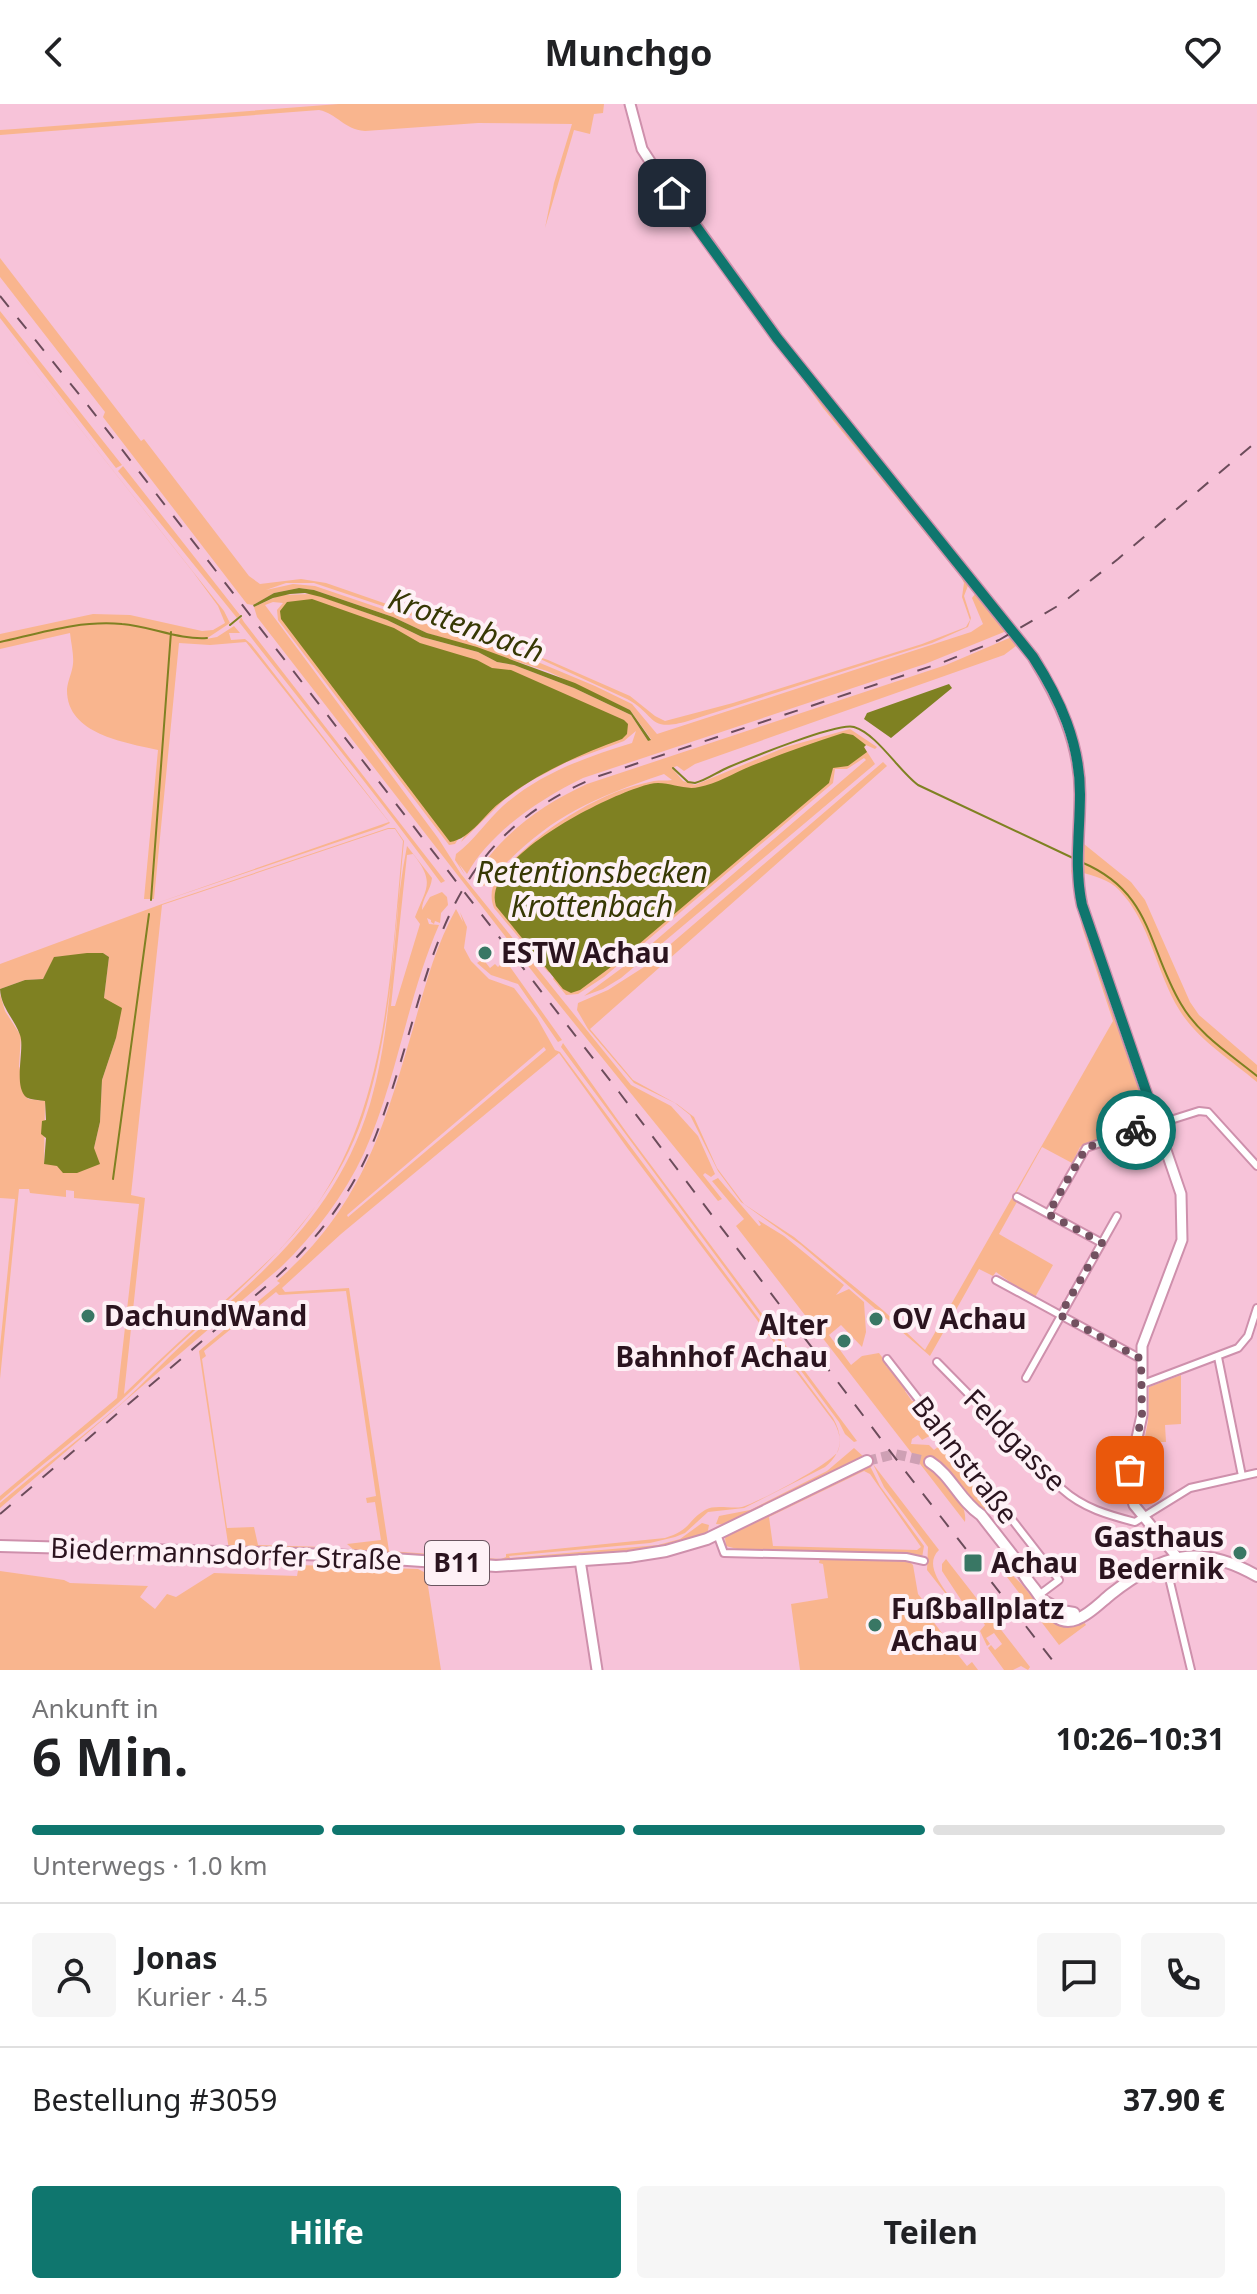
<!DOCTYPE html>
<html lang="de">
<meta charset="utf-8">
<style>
:root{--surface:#fff;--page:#f6f6f6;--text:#202124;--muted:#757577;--line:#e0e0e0;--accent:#0f766e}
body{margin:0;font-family:"Noto Sans",sans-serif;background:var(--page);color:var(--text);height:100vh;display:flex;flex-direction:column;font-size:30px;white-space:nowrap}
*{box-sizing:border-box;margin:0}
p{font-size:26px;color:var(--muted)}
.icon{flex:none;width:44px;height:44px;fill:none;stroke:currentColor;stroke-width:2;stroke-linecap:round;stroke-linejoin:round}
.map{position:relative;height:1566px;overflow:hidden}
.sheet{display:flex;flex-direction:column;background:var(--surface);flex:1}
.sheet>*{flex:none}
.pin{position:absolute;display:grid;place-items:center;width:68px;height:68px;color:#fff;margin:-34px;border-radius:16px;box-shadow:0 4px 12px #0006}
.courier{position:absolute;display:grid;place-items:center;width:80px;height:80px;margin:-40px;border:6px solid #0f766e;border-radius:50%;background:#fff;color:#222;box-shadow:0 2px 10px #0007}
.head em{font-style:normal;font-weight:700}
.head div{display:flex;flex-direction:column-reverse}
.head{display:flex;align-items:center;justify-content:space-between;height:136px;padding:0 32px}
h1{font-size:52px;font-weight:700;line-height:60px}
.bar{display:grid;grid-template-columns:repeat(4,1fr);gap:12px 8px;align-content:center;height:96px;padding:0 32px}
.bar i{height:10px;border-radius:6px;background:var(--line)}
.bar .on{background:var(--accent)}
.bar p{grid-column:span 4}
.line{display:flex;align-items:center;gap:20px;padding:0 32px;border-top:2px solid var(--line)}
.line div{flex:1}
.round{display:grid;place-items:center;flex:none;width:84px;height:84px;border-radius:8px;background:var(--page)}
.action{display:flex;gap:16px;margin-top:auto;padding:16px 32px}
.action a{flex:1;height:92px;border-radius:8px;background:var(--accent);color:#fff;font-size:32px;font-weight:700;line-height:92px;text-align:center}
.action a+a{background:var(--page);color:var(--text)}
header{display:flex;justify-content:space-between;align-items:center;height:104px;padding:0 32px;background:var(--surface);font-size:36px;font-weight:700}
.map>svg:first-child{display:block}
.green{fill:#f9b58e;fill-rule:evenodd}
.water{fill:#7f8122}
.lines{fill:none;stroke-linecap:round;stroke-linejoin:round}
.stream{stroke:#7f8122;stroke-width:2}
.primary-tunnel{stroke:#cea0b4;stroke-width:10;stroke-dasharray:10 5;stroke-linecap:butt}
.street-casing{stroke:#ce90ac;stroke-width:10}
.secondary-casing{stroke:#ce90ac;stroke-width:13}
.primary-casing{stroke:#ce90ac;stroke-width:14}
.street{stroke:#fff;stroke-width:6}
.secondary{stroke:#fff;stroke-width:9}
.primary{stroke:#fff;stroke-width:10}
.rail{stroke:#6c4c5b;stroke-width:2;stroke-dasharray:14 14;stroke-linecap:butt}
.done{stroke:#725160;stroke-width:8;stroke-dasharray:0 14.4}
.route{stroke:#0f766e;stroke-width:10}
.poi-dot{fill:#397764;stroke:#fef1f6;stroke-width:3}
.labels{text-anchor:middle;stroke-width:8;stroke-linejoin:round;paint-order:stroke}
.shield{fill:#fef1f6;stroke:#6a5660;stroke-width:2}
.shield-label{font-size:26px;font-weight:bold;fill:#2b141f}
.poi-label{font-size:28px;font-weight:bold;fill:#2b141f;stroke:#fef1f6;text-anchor:start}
.street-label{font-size:28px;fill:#2b141f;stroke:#fef1f6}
.water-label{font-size:30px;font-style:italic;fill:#373804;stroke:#fef1f6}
</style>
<header><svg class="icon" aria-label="back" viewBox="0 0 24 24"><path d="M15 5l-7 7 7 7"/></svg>Munchgo<svg class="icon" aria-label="heart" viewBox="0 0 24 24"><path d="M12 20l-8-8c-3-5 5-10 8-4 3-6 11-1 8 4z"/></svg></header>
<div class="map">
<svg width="1257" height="1566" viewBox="0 0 1257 1566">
<rect width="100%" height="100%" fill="#f7c3d9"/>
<!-- green -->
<path class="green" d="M339,0H604L603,9L594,10L590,30L574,26L545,124L554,79L572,20L478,19L365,27C343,25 338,10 319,6L0,31V26L15,25Z
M639,47L969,479L964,492L971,514L968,523L932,539L688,617C647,629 656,610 627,595L538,554L314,479H286L266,486L293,480L315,482L533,556L595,582L632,600L657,630L971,528L983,520L972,494L975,490L1009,526L925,560L583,674C540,695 490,728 467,770L459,760L465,771L455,756L456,750C474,737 487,716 504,701C541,669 586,653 632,639L636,627L624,637L567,658L529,678L505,695L461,738L466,729L463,728L455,740L449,741L278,516L277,506L283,499L273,498L265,501L438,734L461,770L631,981L671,1002L698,1032L715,1070L711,1073L705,1069L703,1071L722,1095L718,1097L536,872L257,513L254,503L280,491L314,490L387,516L422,533L478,548L497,558L514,561L574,584L631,611L648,637L651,635L630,606L547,567L427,529L393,513L314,486L299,484L274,489L253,501L247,500L103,313L105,308L0,173V154L141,337L144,335L249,472L260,480L301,475L326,479L548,556L630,592L655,612L665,617L733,599L922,540L966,523L970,516L962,493L964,479L961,473L823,304L643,57Z
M0,207L122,361L116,364L0,214Z
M0,223L224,507L230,519L206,535L217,533L234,522L240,529H229L231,536L245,535L251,540L390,719L382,723L154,800L389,718L246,538L210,541L179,539L154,795H144L158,646C124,638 66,630 67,585C68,576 72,569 73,560C74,551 71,539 70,529L0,545V530L93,510L130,511L202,527L213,526L225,519L218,502L193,468Z
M123,362L240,511L237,514L118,367Z
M241,513L244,518L445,777L441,779C376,690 307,605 239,518Z
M1014,532L1016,542L1004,551L695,660L684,667L677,662L672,664L683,677L695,681L786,643L850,625L877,643L875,645L866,641L864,643L875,660L621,874L603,885L584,892L634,855L866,656L864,654L847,665H835L833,679L604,873L578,890L566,891L553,875L555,870L548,868L494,804C486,783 499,770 513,756C551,719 602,687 654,677C660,676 667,677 672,676L664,670C579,699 545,716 484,782L476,779H478L474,774C500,731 541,701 587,680L946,561Z
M883,658L887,662L590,925L633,976L677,1000L694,1013L717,1064L744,1100L794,1133L884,1207L925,1246L1113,917L1082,823L1071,766L1074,767L1085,825L1146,998L1111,1010L1117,1030L1080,1043L1072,1059L1042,1043L1014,1093L1018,1096L999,1130L1053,1161L1034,1195L996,1168L993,1172L979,1165L930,1252L801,1141L741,1098L718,1067L690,1011L675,999L634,979L588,925L577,906L578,899L608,886L644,863Z
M388,724H395L404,737C395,827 392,927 363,1013C330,1109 256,1171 183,1237C160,1257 140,1280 117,1300C79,1333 38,1363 0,1397V1392L117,1294L139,1100L74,1094V1087L66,1086V1093L30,1089L29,1085H19L0,1275V1243L15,1095L0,1094V890L5,907L21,932L19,962L28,995L45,997L44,1060L94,1044L100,1018L102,976L116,934L104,894L109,853L103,849L55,853L43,875L25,876L0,885V860L162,800ZM388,725H395L403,737C390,867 389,1011 304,1118C283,1145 256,1168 231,1191C195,1223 159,1256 124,1290L145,1094L131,1091L162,801Z
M1084,740L1131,778L1145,796L1190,898L1199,911L1257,961V978C1231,956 1198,936 1180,907C1156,869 1151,819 1119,786C1110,776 1094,772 1080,768Z
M407,742L432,774C431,786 422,794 422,806L430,793L442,788L447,793L448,801L441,809L440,819L435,817L434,820L431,818V816L427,814L429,820L439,821C407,894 397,976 364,1049C344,1092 315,1130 281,1163L0,1404V1399C40,1365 82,1333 122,1299C144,1279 165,1256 187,1236C268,1164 337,1108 370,1000C395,915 390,827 407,742ZM413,750C435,778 427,783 415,813L420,820L395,902H391L407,751Z
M456,805L463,818L460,808L467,823L464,844L471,857L489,875L514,884L537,914L555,946L560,948L833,1314C844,1333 842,1349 825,1363L744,1404L708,1408L685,1429L675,1433L650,1439L509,1452L510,1454L658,1441L680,1435L702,1419L709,1421L707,1431L679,1440L648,1446L508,1458L354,1446L347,1440L381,1436L375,1398L367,1399L366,1394L376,1392L346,1187L279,1191L276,1188L204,1247L206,1252L202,1255L227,1424L254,1423L258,1441L326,1443L229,1446L199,1247L280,1179L277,1177C361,1104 384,1024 414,921C425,882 436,841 456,805ZM544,943L546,946L348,1113L347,1111ZM559,949L628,1045L834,1318C839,1327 842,1337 838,1347C833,1359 757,1399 742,1403C730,1405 715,1400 705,1406C687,1417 691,1426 665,1434L506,1450V1453L501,1455L389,1447L349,1184L285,1188L282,1184L341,1130Z
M503,853L562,936L558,938L518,880L491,871L477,859L483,855L490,864L495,860L498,863L503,858L501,855Z
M563,939L627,1029L857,1337L854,1338L845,1330L839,1318L561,943Z
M718,1074L759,1122L761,1121L758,1116L784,1132L844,1181L836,1191L849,1185L864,1198L866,1228L862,1243L841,1221L829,1231L851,1261L862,1252L879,1249L887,1260L886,1262L906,1284L905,1287L912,1297L915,1296L932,1322L935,1321L939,1327L922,1336L918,1331L912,1335L911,1340L929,1341L934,1346L939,1342L935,1337L943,1332L951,1347L954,1346L965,1360L964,1362L971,1372L974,1371L973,1375L980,1384H983L994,1396L986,1403L989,1407H982L948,1364L936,1354L932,1355L928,1363C943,1377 968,1396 965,1418L736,1122L744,1115L712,1077Z
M1181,1271V1320L1165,1321L1166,1338H1144L1148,1317L1149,1283Z
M854,1344L865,1354L861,1353L729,1421L716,1420L719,1412L750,1406L827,1367Z
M873,1360L939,1446C919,1465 955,1495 964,1513L927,1466L928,1443L884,1383Z
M870,1362L880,1382L924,1442L922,1454L908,1450L741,1446L726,1442L725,1434L729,1429ZM864,1367L870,1370L921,1443L917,1446L773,1442L769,1413Z
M820,1454L908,1456L913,1461L918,1490L936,1513L932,1516L948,1537L952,1534L955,1538L951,1542L967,1562L972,1558L978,1566H800L791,1500L828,1494L823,1460L819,1459Z
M946,1455L1030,1563L1028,1566L1021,1562L1013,1566H1004L988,1544L991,1541L995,1546L1002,1540L994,1529L986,1534L990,1540L987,1542L980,1527L985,1521L976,1508L971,1511L942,1467V1460Z
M994,1456H998C1006,1466 1016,1474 1024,1483C1041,1504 1053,1526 1084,1518L1086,1521L1059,1541Z
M299,1461L418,1465L426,1469L441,1566H0V1467L64,1476L70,1479L148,1482L140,1493L155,1505L167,1490L176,1493L214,1469L297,1472Z"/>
<!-- water -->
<path class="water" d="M299,484L314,486L393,513L427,529L477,543L575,579L630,606L651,636L648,637L631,611L574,584L514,561L497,558L478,548L422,533L387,516L321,493L305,489L290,490L273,494L254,503L253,501L274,489Z
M312,495L394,524L420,539L477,556L492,564L511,566L624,616L628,620L627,630L622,635C579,651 539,668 502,697C485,709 471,735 450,738L281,515L280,507L287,498Z
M949,580L952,584L891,634L864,615L867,609Z
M843,629L853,631L866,641L864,643L867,648L848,662L833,664L829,679L619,857L580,886L571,889L563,885L496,802C480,753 612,689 650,680C667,676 683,687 699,683C716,680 734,669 751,662C781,650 812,639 843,629Z
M87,849H103L109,853L104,894L122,904L116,934L102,976L100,1018L94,1044L100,1060L77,1069H63L57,1062L44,1060L46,1034L41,1030L42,1017L46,1016L45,997C40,996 30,996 26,993C13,982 25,944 20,931C14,914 1,904 0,885L25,876L43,875L54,853Z"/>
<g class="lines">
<!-- stream -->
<path class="stream" d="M230,521L241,512
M0,538C40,529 80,516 122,520C150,522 179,536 207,534
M673,664L688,678L695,679C707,676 717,668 729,663C748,655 838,618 854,623C877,630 898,666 918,681L1075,755
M1081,758C1153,788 1147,843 1181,900C1199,931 1230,950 1257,972
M151,796L171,528
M113,1075L149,810"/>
<!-- primary-tunnel -->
<path class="primary-tunnel" d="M867,1357L895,1350L930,1358"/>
<defs>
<path id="street" d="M1158,1020L1199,1007L1208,1008L1257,1062
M1017,1093L1102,1139
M1048,1110L1086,1044L1157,1019
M996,1176L1141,1255
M1218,1253L1242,1372
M887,1255L1059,1476L1039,1491
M937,1258L1062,1385C1083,1404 1108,1411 1135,1418L1190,1384L1257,1369
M1026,1274L1117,1112
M1143,1280L1238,1244L1248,1232L1257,1204
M717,1430L724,1449L906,1453L924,1457
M1165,1457L1191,1566"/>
<path id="secondary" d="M630,0L642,45L655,65L777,234L1033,553C1059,595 1080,639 1080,690C1080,727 1074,764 1082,801L1181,1090L1182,1136L1142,1242V1311L1130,1366V1387L1134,1401L1177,1453
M580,1456L597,1566"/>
<path id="primary" d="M930,1358C951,1371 960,1397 981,1411L1020,1461C1022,1471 1030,1479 1036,1487C1045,1499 1055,1524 1077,1515C1089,1511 1101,1498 1111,1490C1162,1451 1198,1438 1257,1472
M0,1442L334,1451L496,1462L628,1453L666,1447L707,1435L867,1357
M1042,1496L1062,1507L1074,1509"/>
</defs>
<!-- street casing -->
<use href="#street" class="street-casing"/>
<!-- secondary casing -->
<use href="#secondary" class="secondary-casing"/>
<!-- primary casing -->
<use href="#primary" class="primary-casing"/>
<!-- street -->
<use href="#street" class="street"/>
<!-- secondary -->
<use href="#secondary" class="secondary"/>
<!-- primary -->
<use href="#primary" class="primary"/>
<!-- rail -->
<path class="rail" d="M0,192L86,299L619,988L899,1359L1060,1566
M0,1410L271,1178C317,1137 353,1089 376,1031C434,883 426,742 599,672L941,559L999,536L1061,500L1118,455L1257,337"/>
</g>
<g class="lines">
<!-- done -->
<path class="done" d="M1130,1366L1142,1311L1141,1255L1060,1211L1102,1139L1048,1110L1086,1044L1136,1026"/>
<!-- route -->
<path class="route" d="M672,89L777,234L1033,553C1060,595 1080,639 1080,690C1080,727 1074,764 1082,801L1157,1019L1136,1026"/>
</g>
<!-- markers -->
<g class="poi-dot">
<circle cx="485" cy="849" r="8"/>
<circle cx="88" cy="1212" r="8"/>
<circle cx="876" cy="1215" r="8"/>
<circle cx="844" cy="1237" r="8"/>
<circle cx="1240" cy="1449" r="8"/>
<rect x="963" y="1449" width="20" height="20" rx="4"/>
<circle cx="875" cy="1521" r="8"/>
</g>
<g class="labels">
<!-- shield labels -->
<rect class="shield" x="425" y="1437" width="64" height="44" rx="6"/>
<g class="shield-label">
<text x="457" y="1468">B11</text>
</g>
<!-- poi labels -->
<g class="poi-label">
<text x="501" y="859">ESTW Achau</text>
<text x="104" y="1222">DachundWand</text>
<text x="892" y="1225">OV Achau</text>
<text x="828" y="1231" text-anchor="end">Alter<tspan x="828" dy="32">Bahnhof Achau</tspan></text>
<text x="1224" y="1443" text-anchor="end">Gasthaus<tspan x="1224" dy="32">Bedernik</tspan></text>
<text x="991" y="1469">Achau</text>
<text x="891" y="1515">Fußballplatz<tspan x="891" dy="32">Achau</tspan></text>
</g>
<!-- street labels -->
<g class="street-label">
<text transform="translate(1015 1336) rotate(45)" y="10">Feldgasse</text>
<text transform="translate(965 1356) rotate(52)" y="10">Bahnstraße</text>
<text transform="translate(226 1450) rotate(2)" y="10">Biedermannsdorfer Straße</text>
</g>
<!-- water labels -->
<g class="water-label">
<text transform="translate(466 522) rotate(20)" y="10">Krottenbach</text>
<text x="592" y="779">Retentionsbecken<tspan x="592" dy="34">Krottenbach</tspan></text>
</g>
</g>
</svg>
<div class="pin" style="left:1130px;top:1366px;background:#ea580c"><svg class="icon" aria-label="bag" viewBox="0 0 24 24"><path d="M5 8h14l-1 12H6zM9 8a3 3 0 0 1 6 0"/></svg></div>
<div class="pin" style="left:672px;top:89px;background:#1f2937"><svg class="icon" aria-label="home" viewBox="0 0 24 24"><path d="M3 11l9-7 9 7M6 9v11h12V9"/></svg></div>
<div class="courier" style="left:1136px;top:1026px"><svg class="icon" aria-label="bike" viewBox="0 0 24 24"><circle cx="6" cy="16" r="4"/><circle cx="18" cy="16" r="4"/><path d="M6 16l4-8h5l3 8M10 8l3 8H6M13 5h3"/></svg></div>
</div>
<section class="sheet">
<div class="head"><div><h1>6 Min.</h1><p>Ankunft in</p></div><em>10:26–10:31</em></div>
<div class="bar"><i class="on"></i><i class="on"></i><i class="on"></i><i></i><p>Unterwegs · 1.0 km</p></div>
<div class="line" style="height:144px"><a class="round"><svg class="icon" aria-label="person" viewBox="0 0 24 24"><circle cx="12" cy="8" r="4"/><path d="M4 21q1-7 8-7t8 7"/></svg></a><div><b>Jonas</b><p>Kurier · 4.5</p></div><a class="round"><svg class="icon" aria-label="chat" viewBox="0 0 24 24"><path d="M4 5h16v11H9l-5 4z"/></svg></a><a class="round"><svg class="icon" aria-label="phone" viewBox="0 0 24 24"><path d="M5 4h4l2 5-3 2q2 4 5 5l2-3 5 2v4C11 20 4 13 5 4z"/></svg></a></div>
<div class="line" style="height:104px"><div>Bestellung #3059</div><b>37.90 €</b></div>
<div class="action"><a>Hilfe</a><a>Teilen</a></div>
</section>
